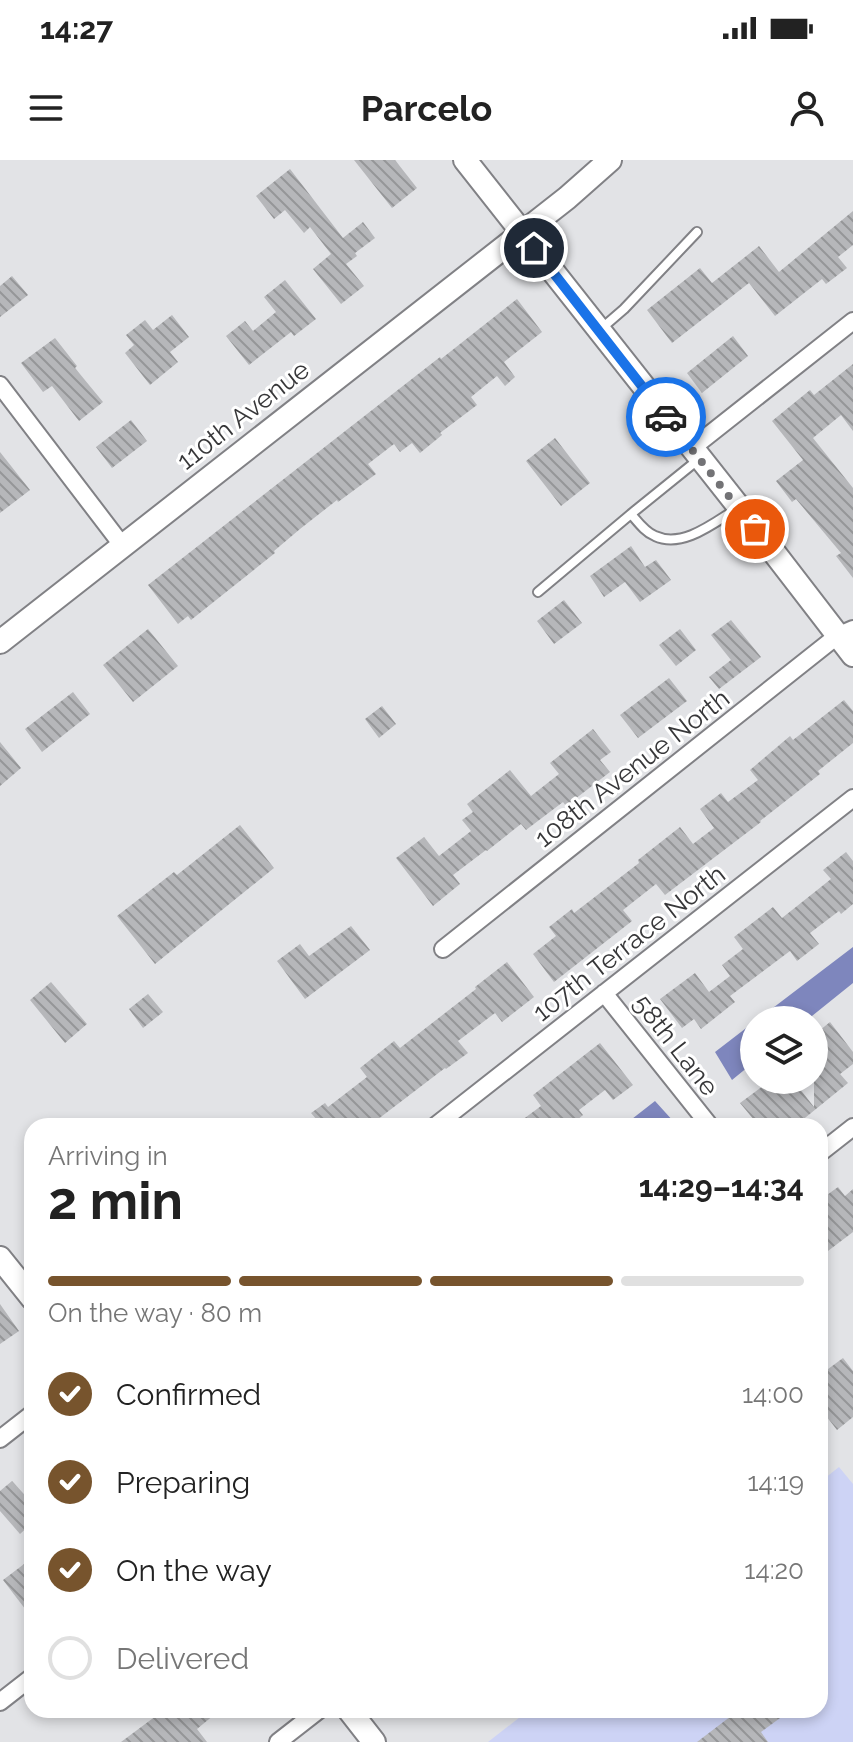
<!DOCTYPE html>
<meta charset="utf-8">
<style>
:root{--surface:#fff;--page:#f6f6f6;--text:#222;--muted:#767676;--line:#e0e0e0;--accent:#77542d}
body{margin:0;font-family:Raleway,sans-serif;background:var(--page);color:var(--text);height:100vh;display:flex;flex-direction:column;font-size:30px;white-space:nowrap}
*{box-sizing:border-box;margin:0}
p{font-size:26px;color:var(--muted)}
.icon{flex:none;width:44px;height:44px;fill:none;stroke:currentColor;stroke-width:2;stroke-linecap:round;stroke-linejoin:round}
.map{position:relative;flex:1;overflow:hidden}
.drawer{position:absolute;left:24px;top:958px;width:804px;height:600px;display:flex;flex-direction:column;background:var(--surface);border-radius:24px;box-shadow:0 4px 12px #0003}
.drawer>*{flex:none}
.tools{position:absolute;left:740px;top:846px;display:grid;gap:16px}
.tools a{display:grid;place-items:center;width:88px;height:88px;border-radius:50%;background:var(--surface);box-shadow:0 4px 12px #0003;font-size:40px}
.pin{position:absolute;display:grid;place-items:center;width:68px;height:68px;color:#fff;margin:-34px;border:4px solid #fff;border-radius:50%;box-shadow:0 2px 8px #0007}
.courier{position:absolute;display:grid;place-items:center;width:80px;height:80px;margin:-40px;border:6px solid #1a73e8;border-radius:50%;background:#fff;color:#222;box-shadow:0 2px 10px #0007}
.headline em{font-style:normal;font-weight:700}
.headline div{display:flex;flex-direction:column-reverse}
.headline{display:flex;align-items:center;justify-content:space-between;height:136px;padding:0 24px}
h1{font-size:52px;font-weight:700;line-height:60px}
.bar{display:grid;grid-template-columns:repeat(4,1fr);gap:12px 8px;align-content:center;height:96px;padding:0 24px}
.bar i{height:10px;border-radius:6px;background:var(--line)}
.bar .active{background:var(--accent)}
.bar p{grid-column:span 4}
ol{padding:0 24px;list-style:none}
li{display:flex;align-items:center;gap:24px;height:88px}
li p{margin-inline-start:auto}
li .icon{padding:8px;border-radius:50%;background:var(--accent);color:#fff;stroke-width:4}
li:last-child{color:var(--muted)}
li i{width:44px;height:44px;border:4px solid var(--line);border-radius:50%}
.status{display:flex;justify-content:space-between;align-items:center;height:56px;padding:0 40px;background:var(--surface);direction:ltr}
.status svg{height:22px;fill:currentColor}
header{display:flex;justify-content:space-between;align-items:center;height:104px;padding:0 24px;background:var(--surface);font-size:36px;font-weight:700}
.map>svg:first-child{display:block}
.park{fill:#cdd3f5}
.water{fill:#7e86bd}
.building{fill:url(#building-back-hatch)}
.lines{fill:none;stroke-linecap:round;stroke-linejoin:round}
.lane-casing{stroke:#818185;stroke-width:12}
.street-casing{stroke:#818185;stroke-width:20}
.secondary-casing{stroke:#818185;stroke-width:26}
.lane{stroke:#fff;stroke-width:8}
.street{stroke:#fff;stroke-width:16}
.secondary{stroke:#fff;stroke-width:22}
.done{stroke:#737376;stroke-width:8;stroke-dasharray:0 14.4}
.route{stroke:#1a73e8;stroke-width:10}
.labels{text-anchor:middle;stroke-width:6;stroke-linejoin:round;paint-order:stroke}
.street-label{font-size:26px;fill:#373739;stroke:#fff}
</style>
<div class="status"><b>14:27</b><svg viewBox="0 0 49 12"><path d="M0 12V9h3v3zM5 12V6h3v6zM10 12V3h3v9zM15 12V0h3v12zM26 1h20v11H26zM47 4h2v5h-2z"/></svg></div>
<header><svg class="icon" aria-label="menu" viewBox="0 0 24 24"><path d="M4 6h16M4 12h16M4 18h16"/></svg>Parcelo<svg class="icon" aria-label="person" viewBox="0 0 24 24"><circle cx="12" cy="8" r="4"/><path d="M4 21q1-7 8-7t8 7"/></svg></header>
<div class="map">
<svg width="853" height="1582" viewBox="0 0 853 1582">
<defs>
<pattern id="building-back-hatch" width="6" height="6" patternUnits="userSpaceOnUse" patternTransform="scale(2)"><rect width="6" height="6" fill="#b6b7ba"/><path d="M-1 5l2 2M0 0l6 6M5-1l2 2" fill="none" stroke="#959698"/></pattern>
</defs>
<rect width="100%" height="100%" fill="#e2e3e6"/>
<!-- park -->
<path class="park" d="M839,1307L853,1324V1582H488L529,1550H820V1322Z"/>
<!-- water -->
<path class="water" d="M853,787V823L807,860H757Z
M754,862V902L732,920L715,892Z
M655,941L674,962L669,966H623Z"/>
<!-- building -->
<path class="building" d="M354,0H395L417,28L392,48Z
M290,9L343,78L363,62L375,78L355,93L357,96L346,104L364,126L341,144L313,109L331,94L310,67L304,73L285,50L274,59L256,36Z
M853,51V85L838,97L847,108L826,124L822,119L775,156L749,123L672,183L647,150L700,108L712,123L759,86L779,112Z
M12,116L28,135L0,157V126Z
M285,120L316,159L294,176L291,172L249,205L226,176L245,161L253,171L276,152L264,137Z
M517,139L542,172L504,202L515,217L505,226L497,216L471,237L477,245L440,273L442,275L420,293L412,283L400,292L394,284L368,304L376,314L338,342L337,340L300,369L274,391L275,393L191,460L188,456L178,464L148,425L440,197L441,199Z
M172,155L189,177L170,192L178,202L150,225L125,193L134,185L126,175L145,160L153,170Z
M733,176L748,196L702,233L687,213Z
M55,178L77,206L75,208L103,242L79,261L52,226L43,232L21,203Z
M853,204V271L841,255L813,278L853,328V418L836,396L841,393L796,339L792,342L776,321L803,300L772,261L810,230L814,235Z
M131,260L147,281L112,308L96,287Z
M555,278L590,323L561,346L526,301Z
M0,292L30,330L0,353Z
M631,386L645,407L656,400L671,420L640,442L625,422L604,437L590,416Z
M564,440L582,463L554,484L537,461Z
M731,460L761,497L719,529L709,517L731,500L711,475Z
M148,469L178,506L133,542L103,505Z
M680,469L696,490L676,506L659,485Z
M669,518L687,541L638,578L620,555Z
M73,532L90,554L42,592L25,569Z
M844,540L853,551V583L818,611L820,614L760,661L761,662L665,735L656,724L623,750L632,761L554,822L533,794L556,776L549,767L572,749L574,753L639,703L638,700L680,667L693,684L714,668L700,649L721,633L728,642L758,620L750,610L790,576L793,580Z
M382,546L396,564L379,578L365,559Z
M593,569L611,592L600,600L610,612L566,646L563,642L526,670L521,664L487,691L486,690L453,715L460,724L433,746L396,698L424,677L439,696L471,671L462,660L473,652L467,644L510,610L531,636L559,614L550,603Z
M0,582L21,608L0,626Z
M240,665L274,708L155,804L117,756L174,712L177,715Z
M846,692L853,701V744L841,754L839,751L810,773L819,784L797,801L790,791L730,836L735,842L701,869L694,859L682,868L660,839L695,813L709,832L730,816L722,805L743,789L734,777L773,747L782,758L831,719L823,710Z
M351,766L370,790L305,839L277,801L300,784L309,796Z
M507,802L534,837L502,862L495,853L458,881L468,893L446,909L445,908L369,966H322L311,953L325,943L328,947L367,917L360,908L394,881L400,888L476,829L475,827Z
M51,822L87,864L65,883L30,840Z
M148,834L163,852L143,868L129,849Z
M830,862L853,892V904L840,914L848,923L795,966H759L740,943L771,920H775L780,927L790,920H793L814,947V875Z
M600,883L633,925L613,940L605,930L579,950L583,955L570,966H514L541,946L533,935Z
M838,1027L845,1036L853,1029V1072L820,1097V1040Z
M0,1144L19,1171L0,1184Z
M843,1198L853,1211V1257L837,1270L820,1248V1215Z
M12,1321L32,1343V1363L20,1374L0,1351V1331Z
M32,1398V1458L3,1420Z
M164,1550H220L197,1569L207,1582H121Z
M739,1550H791L761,1572L768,1582H697Z"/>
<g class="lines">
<defs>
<path id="lane" d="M602,168L624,149L697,72
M631,354L699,299
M538,432L631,354C638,362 645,372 655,376C683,389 715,362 738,348"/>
<path id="street" d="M0,225L122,385
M691,289L853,161
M443,789L837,476L853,469
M604,833L710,966
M435,966L853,638
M820,993L853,967
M0,1279L32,1254
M0,1542L32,1517
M278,1582L319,1550"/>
<path id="secondary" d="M465,0L739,347L853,495
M0,482L567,38L610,0
M0,1098L32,1138
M349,1550L374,1582"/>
</defs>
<!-- lane casing -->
<use href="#lane" class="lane-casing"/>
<!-- street casing -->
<use href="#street" class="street-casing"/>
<!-- secondary casing -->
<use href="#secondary" class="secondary-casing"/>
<!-- lane -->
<use href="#lane" class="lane"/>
<!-- street -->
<use href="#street" class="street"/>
<!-- secondary -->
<use href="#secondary" class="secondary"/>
</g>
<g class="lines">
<!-- done -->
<path class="done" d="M666,257L755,369"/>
<!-- route -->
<path class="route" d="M534,88L666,257"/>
</g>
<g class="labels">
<!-- street labels -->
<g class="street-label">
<text transform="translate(243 255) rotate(-38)" y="9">110th Avenue</text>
<text transform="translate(632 608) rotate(-38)" y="9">108th Avenue North</text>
<text transform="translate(629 783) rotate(-38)" y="9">107th Terrace North</text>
<text transform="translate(676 885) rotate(52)" y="9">58th Lane</text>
</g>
</g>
</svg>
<div class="tools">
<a><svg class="icon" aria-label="layers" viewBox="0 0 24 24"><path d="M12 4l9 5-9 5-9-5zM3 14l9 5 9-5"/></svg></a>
</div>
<div class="pin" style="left:755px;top:369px;background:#ea580c"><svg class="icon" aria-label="bag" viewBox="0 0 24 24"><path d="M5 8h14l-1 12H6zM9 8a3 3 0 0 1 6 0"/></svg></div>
<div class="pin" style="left:534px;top:88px;background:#1f2937"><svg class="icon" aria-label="home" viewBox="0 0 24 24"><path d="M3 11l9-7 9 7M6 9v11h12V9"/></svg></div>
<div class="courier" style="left:666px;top:257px"><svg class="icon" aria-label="car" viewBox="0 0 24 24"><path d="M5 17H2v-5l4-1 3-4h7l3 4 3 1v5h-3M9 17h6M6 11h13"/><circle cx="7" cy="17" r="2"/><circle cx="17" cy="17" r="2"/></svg></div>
<section class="drawer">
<div class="headline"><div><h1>2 min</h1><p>Arriving in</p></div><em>14:29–14:34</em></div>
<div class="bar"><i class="active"></i><i class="active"></i><i class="active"></i><i></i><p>On the way · 80 m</p></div>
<ol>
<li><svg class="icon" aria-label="check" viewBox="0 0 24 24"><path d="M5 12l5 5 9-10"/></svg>Confirmed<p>14:00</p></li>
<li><svg class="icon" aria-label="check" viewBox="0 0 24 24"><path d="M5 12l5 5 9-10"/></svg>Preparing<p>14:19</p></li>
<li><svg class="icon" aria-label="check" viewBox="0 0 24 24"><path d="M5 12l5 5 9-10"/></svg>On the way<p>14:20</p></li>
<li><i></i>Delivered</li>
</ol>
</section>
</div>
